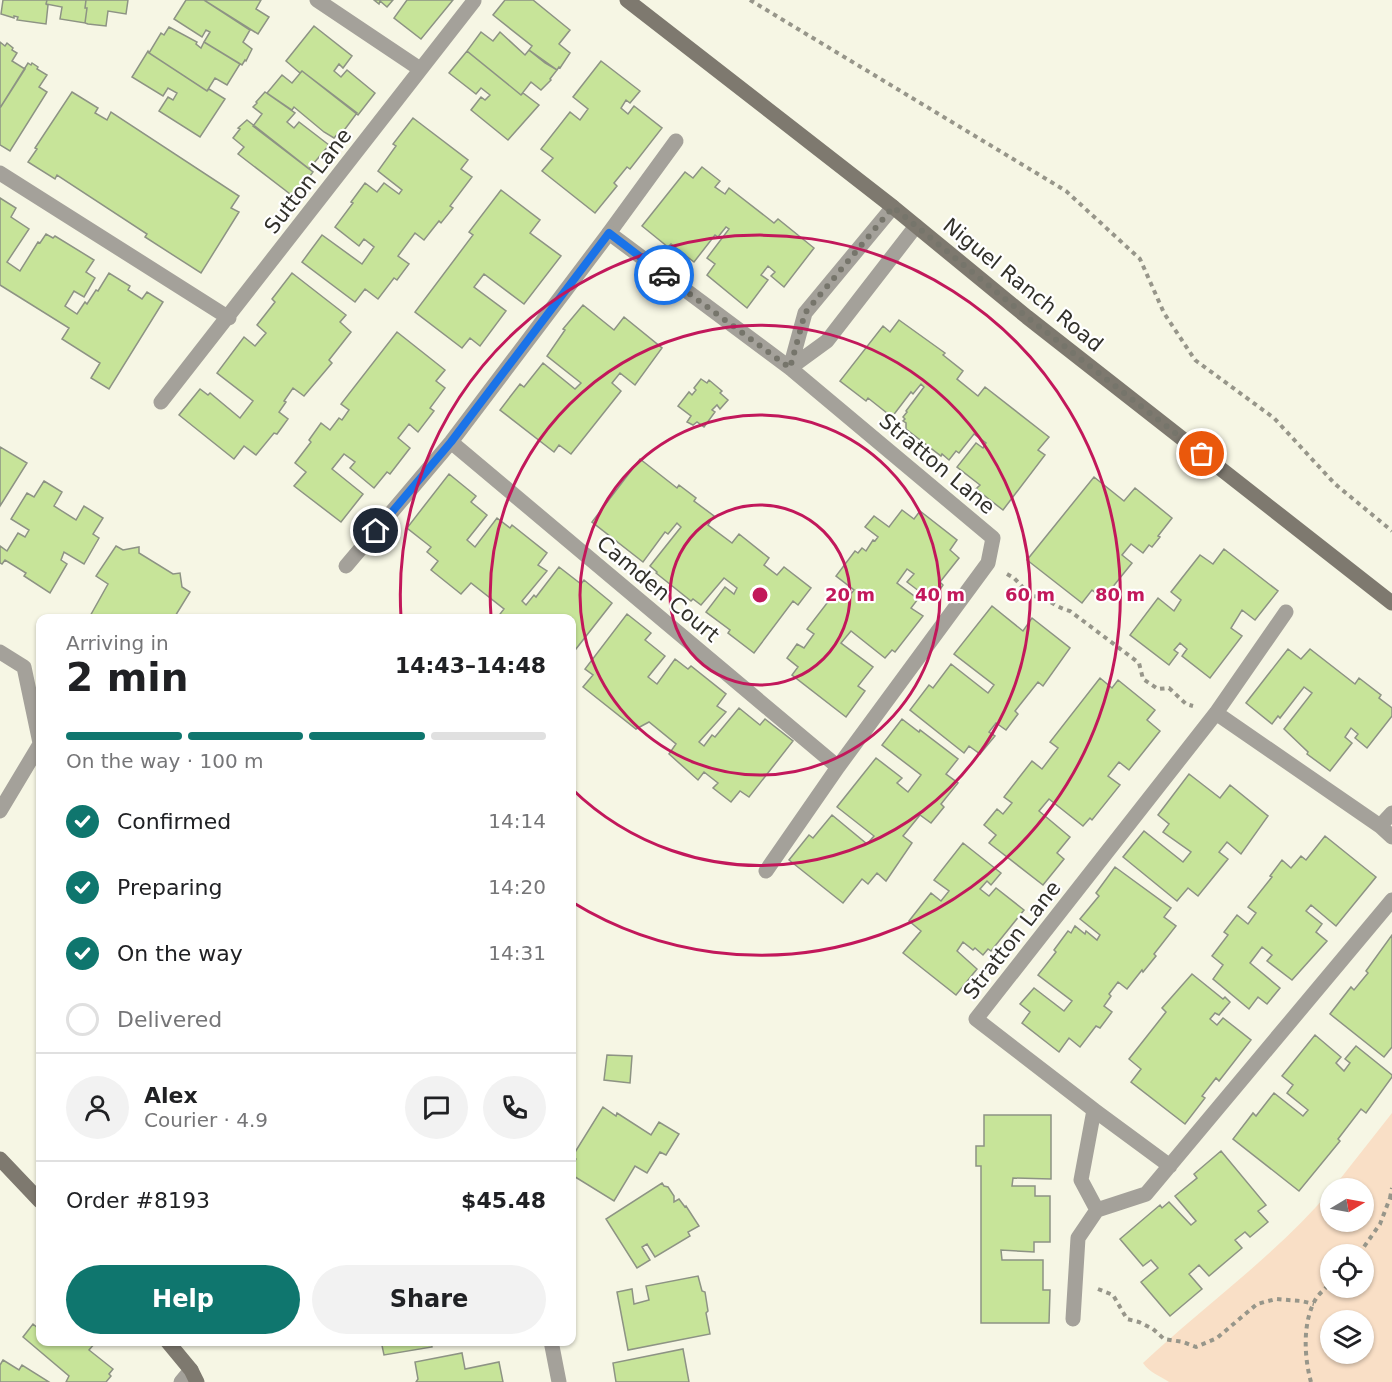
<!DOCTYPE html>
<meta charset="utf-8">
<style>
:root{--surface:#fff;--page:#f2f2f2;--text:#202124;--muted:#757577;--line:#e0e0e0;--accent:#0f766e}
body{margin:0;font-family:"DejaVu Sans",sans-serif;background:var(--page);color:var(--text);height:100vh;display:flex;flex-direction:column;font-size:22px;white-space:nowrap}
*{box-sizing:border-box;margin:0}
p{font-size:20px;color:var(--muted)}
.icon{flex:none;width:33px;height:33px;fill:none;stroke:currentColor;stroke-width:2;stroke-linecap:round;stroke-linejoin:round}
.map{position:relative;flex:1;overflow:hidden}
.side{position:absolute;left:36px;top:614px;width:540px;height:732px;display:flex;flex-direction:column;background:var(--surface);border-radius:12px;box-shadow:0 2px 4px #0004}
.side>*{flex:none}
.needle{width:39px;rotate:80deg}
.controls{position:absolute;left:1320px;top:1178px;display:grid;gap:12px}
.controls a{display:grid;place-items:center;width:54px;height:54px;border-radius:50%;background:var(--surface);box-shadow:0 2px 4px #0004;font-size:30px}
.pin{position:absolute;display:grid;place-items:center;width:51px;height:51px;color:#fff;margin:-26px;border:3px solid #fff;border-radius:50%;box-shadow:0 2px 6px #0007}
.courier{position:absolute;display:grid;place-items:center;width:60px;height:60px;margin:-30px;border:4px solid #1a73e8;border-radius:50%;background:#fff;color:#222;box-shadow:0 2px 8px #0007}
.summary em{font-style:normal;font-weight:600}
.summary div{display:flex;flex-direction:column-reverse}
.summary{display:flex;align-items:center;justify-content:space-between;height:102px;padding:0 30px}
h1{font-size:39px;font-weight:600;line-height:45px}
.bar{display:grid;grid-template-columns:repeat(4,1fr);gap:9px 6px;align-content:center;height:72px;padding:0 30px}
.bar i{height:8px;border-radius:4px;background:var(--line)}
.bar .on{background:var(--accent)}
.bar p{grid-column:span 4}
.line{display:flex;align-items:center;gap:15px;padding:0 30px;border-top:2px solid var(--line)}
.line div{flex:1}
.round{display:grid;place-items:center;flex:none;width:63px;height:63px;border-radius:32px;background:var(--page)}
ol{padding:0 30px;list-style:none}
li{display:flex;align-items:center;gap:18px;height:66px}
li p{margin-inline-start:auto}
li .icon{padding:6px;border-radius:50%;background:var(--accent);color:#fff;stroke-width:4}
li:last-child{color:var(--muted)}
li i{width:33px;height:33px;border:3px solid var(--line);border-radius:50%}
.action{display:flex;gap:12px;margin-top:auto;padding:12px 30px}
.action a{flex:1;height:69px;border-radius:36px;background:var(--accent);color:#fff;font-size:24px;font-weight:600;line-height:69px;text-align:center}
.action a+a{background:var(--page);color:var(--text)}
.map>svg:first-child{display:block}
.green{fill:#f9dfc6;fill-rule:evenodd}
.building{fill:#c7e499;stroke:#8d9384;stroke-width:1.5}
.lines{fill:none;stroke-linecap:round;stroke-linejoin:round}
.path{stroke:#97968a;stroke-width:4;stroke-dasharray:4.5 4.5;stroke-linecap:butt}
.lane{stroke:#a4a19a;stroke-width:15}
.street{stroke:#a4a19a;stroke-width:15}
.secondary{stroke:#7e796f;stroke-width:15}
.done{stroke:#76756b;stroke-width:6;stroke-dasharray:0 10.8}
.route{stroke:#1a73e8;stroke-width:8}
.ring{fill:none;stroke:#c2185b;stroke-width:3}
.labels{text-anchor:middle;stroke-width:4.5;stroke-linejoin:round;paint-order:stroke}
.street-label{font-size:21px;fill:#31302a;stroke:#fff}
.centre{fill:#c2185b;stroke:#fff;stroke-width:3}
.ring-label{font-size:18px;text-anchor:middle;font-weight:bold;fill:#c2185b;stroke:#fff;stroke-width:4.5;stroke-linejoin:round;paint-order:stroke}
</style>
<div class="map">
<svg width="1392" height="1382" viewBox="0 0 1392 1382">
<rect width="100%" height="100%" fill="#f6f6e4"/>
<!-- green -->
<path class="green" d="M1392,1113V1382H1169C1160,1376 1149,1372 1143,1363C1205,1305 1275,1256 1330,1191V1221H1364V1188H1333ZM1330,1254H1364V1287H1330ZM1330,1320H1364V1353H1330Z"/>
<!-- building -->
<path class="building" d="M3,0H47L46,4L48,5L46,24L17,20L18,17L14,16V18L1,14Z
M47,0H86L85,8H87L85,23L60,19L62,7L46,4Z
M86,0H128L126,14L108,11L106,26L88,24L85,23L87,8H85Z
M186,0H204L250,30L243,42L252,49L246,61L245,60L242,65L204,42L210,32L206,30L202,37L174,19Z
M204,0H261L256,9L269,17L258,34Z
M374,0H393L387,7L380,1L379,4Z
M407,0H453L421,39L394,18Z
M505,0H533L570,30L559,44L570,53L560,68L559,67L557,70L545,63L529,50L532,46L493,15Z
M314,26L352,56L343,68L339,64L334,71L341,77L347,70L375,93L358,115L302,71L300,73L286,61Z
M169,27L197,42L196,44L201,48L204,42L240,64L227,85L215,78L207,91L149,53L161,33L164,35Z
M481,32L493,41L500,32L525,55L529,50L557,70L550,79L551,80L541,90L531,82L521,95L467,51Z
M0,42L5,46L7,43L13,48L12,50L17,53L12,61L25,69L0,108Z
M148,51L149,53L207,91L209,89L225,99L200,137L159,111L168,97L173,100L177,93L168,88L163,96L132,77Z
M467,51L521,95L523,93L539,105L508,140L471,110L481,97L485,100L490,95L481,88L476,94L449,73Z
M601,61L640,91L630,103L626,100L621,108L628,114L634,106L662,128L630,169L627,167L614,183L617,186L595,213L542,171L553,158L541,149L570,112L580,120L588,109L573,97Z
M28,63L31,65L32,63L38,67L37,69L47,75L39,87L47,92L10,151L0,145V108Z
M302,71L357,113L342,133L340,131L334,138L324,132L294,107L292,110L267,93L282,75L292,83Z
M72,92L98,108L95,113L107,120L111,112L239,196L231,208L239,212L201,273L145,237L147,234L57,175L55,179L28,162L37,149L35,148Z
M265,92L295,113L287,122L294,128L299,122L329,145L309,169L253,126L262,114L253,107L257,103L256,102Z
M413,118L468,160L461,169L472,177L450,206L453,208L441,223L439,221L424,240L415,233L398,256L409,264L397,280L394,278L378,299L365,289L355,302L302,262L322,235L362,264L374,247L364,239L359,246L335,227L353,203L351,202L365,183L377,192L384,183L399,194L402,190L378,171L396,146L393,144Z
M247,120L313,172L294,197L238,154L244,147L233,138L240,129L238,128Z
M702,167L720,181L715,187L725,194L729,188L774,223L778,219L814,248L784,287L771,276L775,272L768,266L761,275L768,280L747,308L707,275L715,264L707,258L729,229L726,227L718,237L715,235L694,262L671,244L668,247L642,226L685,172L693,178Z
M501,190L540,220L530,233L561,256L524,304L484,274L474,287L506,311L480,346L470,338L462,348L415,312L473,235L469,232Z
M0,198L16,208L11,217L29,229L7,262L20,271L38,242L40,243L46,234L53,238L55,236L94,260L86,272L95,278L84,297L74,291L65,306L77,314L85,302L87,304L96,290L98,291L109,273L130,286L128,290L142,299L147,292L163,302L109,389L91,378L100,363L62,339L69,328L0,285Z
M292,273L346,315L340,322L351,332L329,360L332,363L304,396L293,388L284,401L286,402L279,412L288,419L277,434L274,433L256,455L244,446L234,459L179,415L200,389L208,395L210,393L240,418L253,401L217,373L244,337L255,346L266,333L257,325L275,302L272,299Z
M583,305L614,330L624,317L662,348L635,385L620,373L612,383L621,391L571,454L559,445L554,452L500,410L520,384L524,387L543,363L575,389L581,383L547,356L565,330L563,329Z
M899,320L945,353L943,355L963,371L957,379L978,396L985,387L1049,437L1038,450L1045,455L1003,510L976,489L980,485L957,467L976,443L983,448L986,443L974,434L959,453L956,451L949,460L942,454L941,456L906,429V423L903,421L905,419L903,417L907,412L906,411L924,387L921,384L913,394L911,392L892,417L868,398L866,401L840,381L883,326L890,332Z
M397,332L445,370L436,381L445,388L430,408L434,411L418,432L409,424L398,438L410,448L390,474L387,472L374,488L350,468L355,462L344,454L332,469L363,494L341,522L294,486L306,472L295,463L311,442L309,440L321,423L330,430L339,418L342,420L349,410L341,404Z
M701,379L707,383L709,380L722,391L720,393L728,400L720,409L717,405L712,410L715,412L704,427L697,422L693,425L687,422L691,416L678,406L689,392L692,395L696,390L694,388Z
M0,447L27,463L0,506Z
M640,459L677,488L679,485L696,498L694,501L714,516L708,525L732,543L739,534L769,558L764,565L777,575L784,567L811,588L798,605L793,601L754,653L728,633L730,630L706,612L725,587L734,594L737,588L724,578L701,605L693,599L691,601L656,573L657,572L650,566L681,527L677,523L668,534L665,532L643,562L592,522Z
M449,474L476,496L471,502L487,515L467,540L475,547L497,518L510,528L512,525L547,553L538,565L547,571L522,601L526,605L534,595L536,597L559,567L581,584L584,580L612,603L572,654V618H497L504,609L471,583L461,594L431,570L438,561L427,552L431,547L407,528Z
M1094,477L1124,501L1135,488L1172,518L1158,536L1160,537L1152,547L1149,545L1143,553L1131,544L1122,555L1132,563L1103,599L1092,590L1082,603L1027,560Z
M44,481L62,492L54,506L76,520L84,506L103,518L93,534L99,538L84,564L64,552L61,560L67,564L50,593L24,576L26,573L5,560L2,564L0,563V546L7,551L18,533L25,537L29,530L11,519L27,493L34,497Z
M902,510L914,519L920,511L957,540L950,550L959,558L940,582L943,585L932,601L907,582L914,574L907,569L897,583L918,599L911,608L923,616L895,652L892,650L885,658L851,631L841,643L873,667L858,686L865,691L846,717L792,675L798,667L787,658L797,644L804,648L814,634L807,629L834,594L845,602L854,590L836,576L855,551L858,553L862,548L866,551L873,540L875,541L878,537L865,527L874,516L889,527Z
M116,546L123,550L139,547V553L173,574L180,573L182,587L190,592L174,618H163L160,616L159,618H89L108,584L96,576Z
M1224,549L1278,591L1255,620L1242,610L1231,628L1242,636L1210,678L1182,656L1187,649L1180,643L1174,650L1178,653L1169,665L1130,635L1158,598L1174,611L1181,600L1171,592L1200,555L1213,564Z
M992,606L1023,631L1032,618L1070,648L1043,686L1038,682L1015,711L1018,714L1006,730L996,723L989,732L995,736L980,754L969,746L964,753L910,710L929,685L933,688L951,664L988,693L994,685L954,654Z
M627,614L651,633L645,640L665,656L648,677L657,684L675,659L688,669L691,666L726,694L717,706L726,712L699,742L704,746L712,735L715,737L739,708L760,725L765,719L793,741L749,797L740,791L731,802L713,788L718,783L704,772L698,780L669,754L676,744L649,722L636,729L583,687L593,675L585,669Z
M1288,649L1301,659L1310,649L1355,684L1359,678L1381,695L1379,698L1392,708V716L1367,748L1355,738L1358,734L1351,728L1345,737L1352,743L1330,771L1307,754L1308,752L1284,729L1312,693L1304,687L1280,718L1278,716L1272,724L1246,703Z
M1100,678L1112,688L1118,680L1155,710L1147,720L1160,731L1129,770L1119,762L1108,776L1120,785L1092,820L1090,818L1083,826L1049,799L1039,811L1070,837L1057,853L1064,859L1043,885L989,843L996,835L984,825L997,809L1003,814L1012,803L1004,797L1032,761L1042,769L1058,748L1050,742Z
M902,719L919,732L920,730L958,759L946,774L958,783L941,804L944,807L931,823L920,815L903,836L912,843L886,881L877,873L868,884L862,879L843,903L789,860L809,835L813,838L832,815L867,844L874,836L837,807L876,758L902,778L897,783L908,792L921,775L882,745Z
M1189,774L1220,798L1230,785L1268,816L1241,854L1227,842L1219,852L1228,859L1198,896L1188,888L1177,901L1123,857L1144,831L1183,862L1191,852L1163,832L1169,824L1158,815Z
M1325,836L1376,877L1336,926L1311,905L1306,911L1322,924L1316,932L1327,941L1292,980L1267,961L1272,955L1262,947L1250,963L1280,988L1267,1004L1258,997L1249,1009L1213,979L1223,965L1212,956L1228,935L1224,932L1237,915L1248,924L1256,913L1248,907L1272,877L1270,876L1282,860L1291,868L1301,856L1306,860Z
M963,843L1001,873L991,885L987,881L980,889L989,896L996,888L1024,910L991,951L988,949L983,955L975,948L973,950L963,942L957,951L977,969L956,995L903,953L921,931L909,921L931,893L941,901L949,891L934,880Z
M1115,867L1171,908L1164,917L1176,926L1154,954L1156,956L1143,972L1142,970L1127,989L1118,982L1109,994L1111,996L1104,1006L1112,1012L1100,1028L1096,1026L1080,1047L1069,1038L1059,1052L1022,1023L1030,1012L1020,1004L1034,988L1064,1011L1072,1001L1038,975L1056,952L1054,950L1068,931L1071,933L1075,926L1085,934L1086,931L1097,940L1100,935L1080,919L1099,896L1096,893Z
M1392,935V1047L1384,1057L1330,1014L1351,987L1354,990L1368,973L1366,971Z
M1192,974L1223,999L1225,997L1230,1002L1219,1015L1215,1013L1210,1019L1217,1025L1223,1018L1251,1040L1219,1081L1216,1078L1202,1096L1205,1098L1185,1124L1131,1082L1141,1069L1129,1059L1166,1012L1162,1008Z
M1315,1035L1341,1057L1336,1063L1344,1071L1350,1063L1345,1059L1356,1046L1392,1075V1077L1366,1113L1361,1109L1338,1139L1340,1141L1299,1191L1233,1139L1253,1113L1256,1116L1274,1093L1303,1116L1308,1110L1287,1093L1293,1085L1282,1076Z
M607,1055L632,1056L630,1083L604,1080Z
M603,1107L616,1116L617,1113L651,1135L659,1122L679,1134L666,1155L660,1152L647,1173L635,1166L614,1201L572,1175V1167L576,1159L572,1157Z
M984,1115H1051V1179L1013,1178L1012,1186H1035V1196H1050V1242H1034V1252L1001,1250L1002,1260H1043V1290H1050L1049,1323H981V1166H976V1146H984Z
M1221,1151L1266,1205L1258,1211L1268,1222L1250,1237L1245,1232L1235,1240L1242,1248L1209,1276L1199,1265L1189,1274L1202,1289L1170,1316L1141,1282L1158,1268L1151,1260L1143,1266L1120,1239L1160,1205L1162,1208L1169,1202L1191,1225L1196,1221L1175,1196L1197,1178L1194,1174Z
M662,1183L664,1186L668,1187L674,1196V1202L679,1199L685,1207L686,1206L699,1226L688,1232L690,1236L655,1257L647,1244L642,1247L650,1260L637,1268L606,1219Z
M698,1276L702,1291L705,1292L708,1311L706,1313L710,1334L628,1350L617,1292L632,1289L634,1304L649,1300L646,1286Z
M33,1324L40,1330V1341H91L95,1343L89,1350L113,1369L109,1374L111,1376L106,1382H66L69,1376L23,1337Z
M381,1341H431L432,1347L384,1355Z
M683,1349L689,1382H616L613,1363Z
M462,1353L465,1369L499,1362L503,1382H416L418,1379L415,1362Z
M3,1360L19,1370L22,1365L49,1382H0V1365Z"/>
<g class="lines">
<!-- path -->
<path class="path" d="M750,0L1066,191L1140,259L1164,313L1195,360L1274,418L1335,484L1392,531
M1007,574L1014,578L1031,596C1048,596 1053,607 1070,611L1139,663L1143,679L1158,689L1169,688L1186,704L1193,706
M1390,1198L1392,1188
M1359,1254L1380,1224L1390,1198H1392
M1098,1289L1113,1295L1127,1319L1139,1322L1153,1329L1164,1339L1183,1342L1196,1347L1217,1338L1257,1304L1276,1299L1301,1301L1314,1304
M1311,1382C1304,1357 1302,1320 1317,1297C1321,1292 1326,1288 1330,1283"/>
<!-- lane -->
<path class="lane" d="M609,233L676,141"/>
<!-- street -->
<path class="street" d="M317,0L420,69
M0,173L229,318
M790,368L805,313L893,207
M790,368L827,341L916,226
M161,402L474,1
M451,442L838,767
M346,566L451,442L609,233L790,368L993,538L988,563L838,767L766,871
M1286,612L1216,713L976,1019L1094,1110L1081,1180L1097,1210L1146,1194L1392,900
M0,652L24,667L40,743
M1216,713L1380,826L1392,837
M0,811L40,744
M1380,826L1392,813
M1094,1110L1170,1166
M1073,1319L1078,1238L1097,1210
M551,1341L559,1382
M181,1382L191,1370"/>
<!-- secondary -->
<path class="secondary" d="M627,0L893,207L1027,317L1392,603
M0,1159L40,1201
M167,1341L191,1370L197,1382"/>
</g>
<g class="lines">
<!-- done -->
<path class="done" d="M664,275L790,368L805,313L893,207L1027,317L1202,454"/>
<!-- route -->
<path class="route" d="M376,531L451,442L609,233L664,275"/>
</g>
<!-- distance rings -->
<g class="ring">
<circle cx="760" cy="595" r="90"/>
<circle cx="760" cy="595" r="180"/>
<path d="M491 616A270 270 0 1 1 572 789"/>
<path d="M401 617A360 360 0 1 1 572 902"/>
</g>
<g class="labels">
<!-- street labels -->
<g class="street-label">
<text transform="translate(308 181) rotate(-52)" y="7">Sutton Lane</text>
<text transform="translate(1023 285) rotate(39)" y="7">Niguel Ranch Road</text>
<text transform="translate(937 464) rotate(40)" y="7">Stratton Lane</text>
<text transform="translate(658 589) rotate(40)" y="7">Camden Court</text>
<text transform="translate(1012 940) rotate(-52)" y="7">Stratton Lane</text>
</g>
</g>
<circle cx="760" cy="595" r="9" class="centre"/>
<g class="ring-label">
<text x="850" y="601">20 m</text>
<text x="940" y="601">40 m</text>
<text x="1030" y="601">60 m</text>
<text x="1120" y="601">80 m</text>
</g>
</svg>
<div class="controls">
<a><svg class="needle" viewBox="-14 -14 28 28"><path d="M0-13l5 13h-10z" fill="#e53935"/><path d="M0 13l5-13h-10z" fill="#757577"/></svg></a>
<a><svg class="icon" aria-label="locate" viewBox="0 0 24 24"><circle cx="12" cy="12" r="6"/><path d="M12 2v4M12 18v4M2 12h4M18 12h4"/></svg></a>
<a><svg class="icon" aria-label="layers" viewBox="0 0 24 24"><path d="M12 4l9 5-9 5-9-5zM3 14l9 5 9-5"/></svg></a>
</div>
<div class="pin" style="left:1202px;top:454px;background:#ea580c"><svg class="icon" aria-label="bag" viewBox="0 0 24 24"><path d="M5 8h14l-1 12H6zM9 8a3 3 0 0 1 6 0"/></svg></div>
<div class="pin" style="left:376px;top:531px;background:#1f2937"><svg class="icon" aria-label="home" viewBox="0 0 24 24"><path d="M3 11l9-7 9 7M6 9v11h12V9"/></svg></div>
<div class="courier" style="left:664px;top:275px"><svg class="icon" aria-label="car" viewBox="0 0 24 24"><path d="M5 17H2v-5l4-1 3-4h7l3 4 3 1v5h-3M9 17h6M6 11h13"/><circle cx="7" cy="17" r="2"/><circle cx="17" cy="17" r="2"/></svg></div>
<section class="side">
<div class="summary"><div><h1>2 min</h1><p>Arriving in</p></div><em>14:43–14:48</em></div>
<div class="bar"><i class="on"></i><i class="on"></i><i class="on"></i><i></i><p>On the way · 100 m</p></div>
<ol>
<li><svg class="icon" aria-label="check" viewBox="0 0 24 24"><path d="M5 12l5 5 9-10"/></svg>Confirmed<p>14:14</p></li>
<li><svg class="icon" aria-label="check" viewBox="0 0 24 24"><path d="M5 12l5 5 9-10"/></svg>Preparing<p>14:20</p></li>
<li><svg class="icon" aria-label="check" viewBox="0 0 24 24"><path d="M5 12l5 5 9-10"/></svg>On the way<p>14:31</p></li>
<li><i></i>Delivered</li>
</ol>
<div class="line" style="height:108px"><a class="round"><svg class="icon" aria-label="person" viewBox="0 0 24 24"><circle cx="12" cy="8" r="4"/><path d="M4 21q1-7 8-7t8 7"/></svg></a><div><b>Alex</b><p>Courier · 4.9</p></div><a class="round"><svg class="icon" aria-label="chat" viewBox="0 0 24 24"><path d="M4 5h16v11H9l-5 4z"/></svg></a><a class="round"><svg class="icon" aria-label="phone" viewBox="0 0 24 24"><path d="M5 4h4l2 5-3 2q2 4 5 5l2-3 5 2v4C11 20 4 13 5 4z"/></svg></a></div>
<div class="line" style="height:78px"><div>Order #8193</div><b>$45.48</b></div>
<div class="action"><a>Help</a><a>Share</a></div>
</section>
</div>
